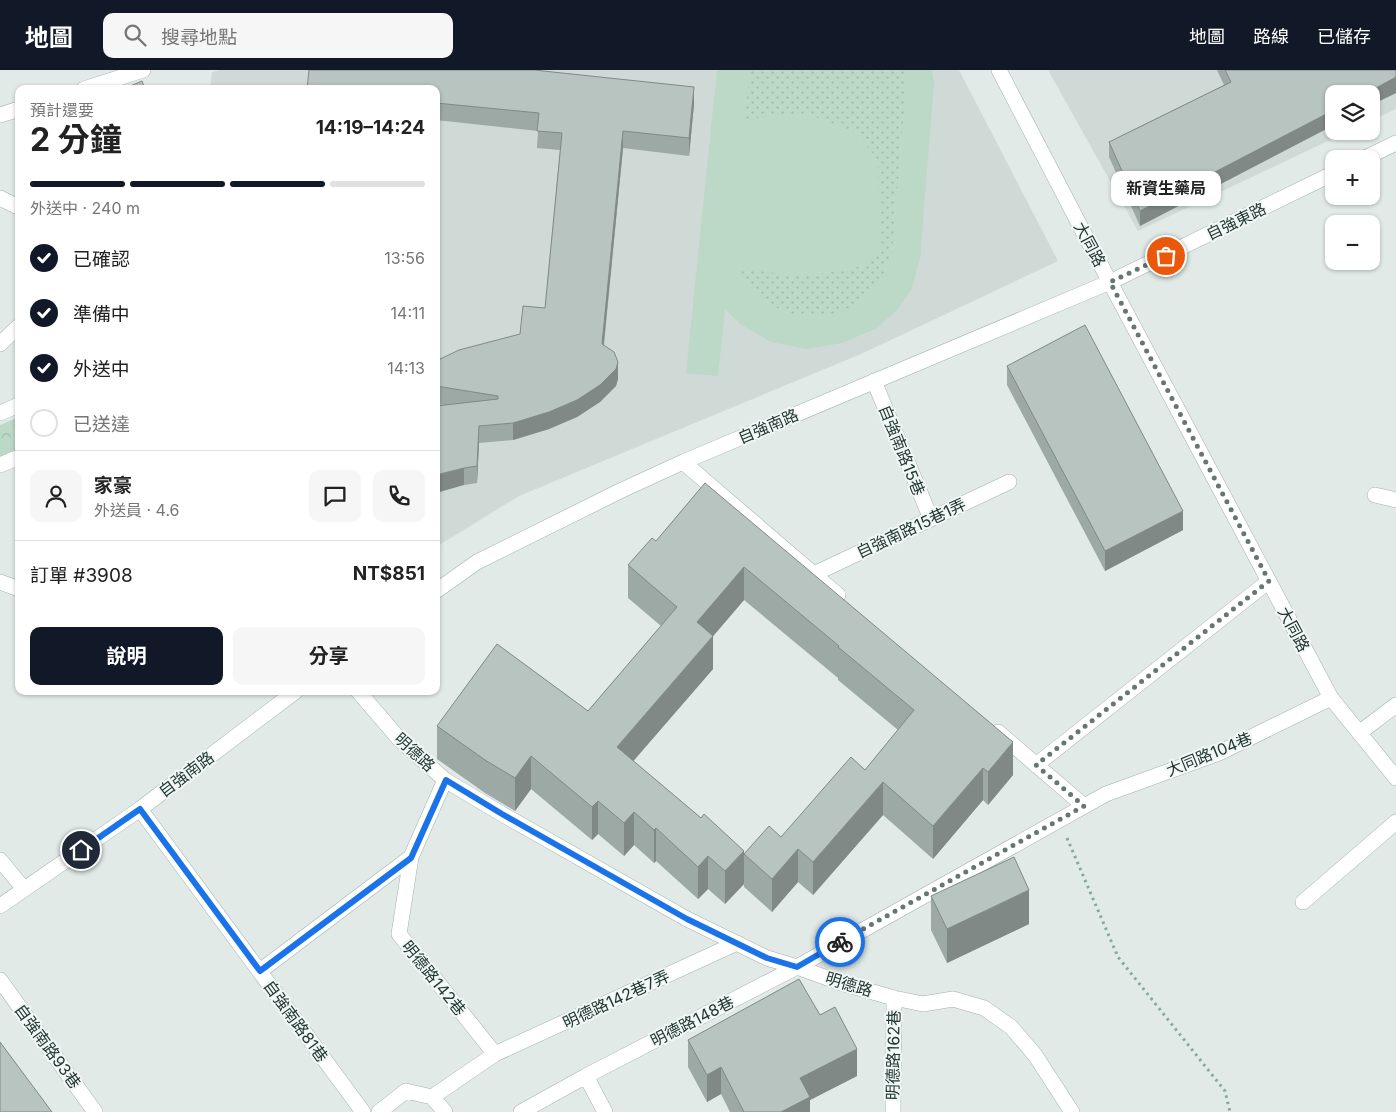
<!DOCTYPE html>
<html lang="zh-TW">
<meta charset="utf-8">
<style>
:root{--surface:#fff;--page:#f6f6f6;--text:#222;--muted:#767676;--line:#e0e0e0;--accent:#111827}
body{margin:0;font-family:Inter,"Noto Sans TC",sans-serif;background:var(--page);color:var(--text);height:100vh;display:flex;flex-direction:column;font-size:19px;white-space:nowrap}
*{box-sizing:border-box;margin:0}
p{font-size:16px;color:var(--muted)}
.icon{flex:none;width:28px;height:28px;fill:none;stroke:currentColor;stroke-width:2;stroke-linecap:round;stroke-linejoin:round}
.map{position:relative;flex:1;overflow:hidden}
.details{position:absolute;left:15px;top:15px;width:425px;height:610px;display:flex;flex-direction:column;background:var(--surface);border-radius:10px;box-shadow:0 1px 4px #0004}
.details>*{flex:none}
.controls{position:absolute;left:1325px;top:15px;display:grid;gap:10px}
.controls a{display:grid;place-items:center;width:55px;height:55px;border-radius:10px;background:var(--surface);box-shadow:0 1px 4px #0004;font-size:25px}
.pin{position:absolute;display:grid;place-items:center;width:42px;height:42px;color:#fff;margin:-21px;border:2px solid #fff;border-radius:50%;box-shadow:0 1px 5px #0007}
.courier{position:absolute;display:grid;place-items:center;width:50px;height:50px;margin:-25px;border:4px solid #1a73e8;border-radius:50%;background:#fff;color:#222;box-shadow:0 1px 6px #0007}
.bubble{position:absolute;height:35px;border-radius:10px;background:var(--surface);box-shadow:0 1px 4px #0004;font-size:16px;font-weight:700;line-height:35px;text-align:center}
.overview em{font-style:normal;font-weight:700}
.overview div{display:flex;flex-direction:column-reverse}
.overview{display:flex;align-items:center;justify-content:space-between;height:85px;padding:0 15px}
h1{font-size:32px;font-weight:700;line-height:38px}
.bar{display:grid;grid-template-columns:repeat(4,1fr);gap:8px 5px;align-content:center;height:60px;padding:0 15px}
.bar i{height:6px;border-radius:4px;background:var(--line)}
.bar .selected{background:var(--accent)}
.bar p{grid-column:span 4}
.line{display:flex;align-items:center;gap:12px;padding:0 15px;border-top:1px solid var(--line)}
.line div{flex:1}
.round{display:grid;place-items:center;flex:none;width:52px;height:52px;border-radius:10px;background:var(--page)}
ol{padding:0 15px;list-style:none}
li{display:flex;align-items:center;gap:15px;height:55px}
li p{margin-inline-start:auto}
li .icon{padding:5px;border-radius:50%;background:var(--accent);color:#fff;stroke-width:4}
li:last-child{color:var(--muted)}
li i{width:28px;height:28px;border:2px solid var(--line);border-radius:50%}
.button{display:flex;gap:10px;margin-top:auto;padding:10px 15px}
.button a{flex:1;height:58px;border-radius:10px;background:var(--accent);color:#fff;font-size:20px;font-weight:700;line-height:58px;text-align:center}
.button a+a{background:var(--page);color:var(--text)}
header{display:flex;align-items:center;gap:30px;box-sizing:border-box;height:70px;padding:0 25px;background:var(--accent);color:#fff}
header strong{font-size:24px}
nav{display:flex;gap:28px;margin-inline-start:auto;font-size:18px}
.search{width:350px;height:45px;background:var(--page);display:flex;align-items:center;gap:12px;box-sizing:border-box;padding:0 18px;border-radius:10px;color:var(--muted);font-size:19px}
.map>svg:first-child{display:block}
.built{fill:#cfd9d6}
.grass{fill:url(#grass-dots)}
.forest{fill:url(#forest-crowns)}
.pitch{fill:#bcd8c7}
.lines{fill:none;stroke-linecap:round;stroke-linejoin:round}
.minor-casing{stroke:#a4b1ae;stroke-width:16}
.path{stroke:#85a9a2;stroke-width:3;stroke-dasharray:2.5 4;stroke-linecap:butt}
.minor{stroke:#fff;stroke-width:15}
.wall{fill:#9da9a5;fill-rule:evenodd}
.shaded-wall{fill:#808986}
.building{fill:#b7c4c0;stroke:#808986}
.done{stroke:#667673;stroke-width:5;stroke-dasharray:0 9}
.route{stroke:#1a73e8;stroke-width:6}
.labels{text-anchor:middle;stroke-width:4;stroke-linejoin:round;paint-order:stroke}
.street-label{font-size:16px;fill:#233835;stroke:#f1f7f4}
</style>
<header>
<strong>地圖</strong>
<div class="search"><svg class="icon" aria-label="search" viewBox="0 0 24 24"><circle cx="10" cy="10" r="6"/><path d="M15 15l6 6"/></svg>搜尋地點</div>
<nav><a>地圖</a><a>路線</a><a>已儲存</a></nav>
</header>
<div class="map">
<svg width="1396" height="1042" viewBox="0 0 1396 1042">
<defs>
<pattern id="grass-dots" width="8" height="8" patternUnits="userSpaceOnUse" patternTransform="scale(1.25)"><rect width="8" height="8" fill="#bcd8c7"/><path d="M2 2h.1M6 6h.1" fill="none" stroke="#a1baac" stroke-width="1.8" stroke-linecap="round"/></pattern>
<pattern id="forest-crowns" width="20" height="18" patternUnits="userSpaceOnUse" patternTransform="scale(1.25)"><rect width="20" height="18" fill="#bcd8c7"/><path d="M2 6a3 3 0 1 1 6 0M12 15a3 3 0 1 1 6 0" fill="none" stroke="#a1baac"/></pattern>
</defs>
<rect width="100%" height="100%" fill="#e1eae7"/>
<!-- built -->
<path class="built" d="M220,0H959L1058,191L861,284L519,426L436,477V19H210L212,2Z
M1048,0H1396V39L1371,51V24H1334V61H1349L1138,161Z"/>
<!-- grass -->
<path class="grass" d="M750,0H904L907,9L892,183L882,208L865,228L842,242L815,247L789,244L765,232L746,212L739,197L814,204L844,200L868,194L878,91L870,80L855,63L815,47L769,45L743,57Z"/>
<!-- forest -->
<path class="forest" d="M19,347V383L0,392V355Z"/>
<!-- pitch -->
<path class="pitch" d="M717,0H750L744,57L752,49L769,45L815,47L837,55L855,63L870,80L878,91L880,181L868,194L844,200L814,204H780L739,197L746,212L765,232L789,244L815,247L842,242L865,228L882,208L892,183L907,9L904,0H932L934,12L920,188L912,218L898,239L877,258L842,273L807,279L771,272L740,254L725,239L718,306L686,303Z"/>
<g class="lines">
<defs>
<path id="minor" d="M999,0L1087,169L1331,628L1396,708
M84,19L143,0
M0,45L19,39
M1363,89L1396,73
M0,128L16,136
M0,274L19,256
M874,311L931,449
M0,343L19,335
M683,392L838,525
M0,395L19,387
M1375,425L1396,430
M814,504L1009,412
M0,512L19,519
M436,521L477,492L620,421L683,392L1110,212L1334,103
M358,621L400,670L445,710L502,744L687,849L767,888L797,897L841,913L894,928L923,934L953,929L984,938L1011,957L1035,985L1072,1042
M998,662L1084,736
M1359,663L1396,635
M1036,695L1269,511
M445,710L411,787L399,864L495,984
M140,739L363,1042
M0,790L24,819
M1303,832L1396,752
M0,836L140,739L296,621
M260,901L411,787
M0,910L95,1042
M586,1006L605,1042
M432,1027L445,1042
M379,1042L406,1021L432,1027L495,984L737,873
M521,1042L586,1006L797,897L1106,724L1219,683L1331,628
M893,1042L894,928"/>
</defs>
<!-- minor casing -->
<use href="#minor" class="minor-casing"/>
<!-- path -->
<path class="path" d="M1067,768L1118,887L1225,1021L1230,1042"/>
<!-- minor -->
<use href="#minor" class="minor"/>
</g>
<!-- wall -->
<path class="wall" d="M1217,0H1396V23L1371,35V24H1334V55L1140,156L1109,87V72L1224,15Z
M436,19L694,34L689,86L623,78L604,275L618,309L616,316L600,332L577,347L549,359L513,370L479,373L477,413L464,415L445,335L436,334V291L520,264L545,238L560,80L537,78L538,61L436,50Z
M1007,296L1183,460L1105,501L1007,315Z
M705,413L1013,705L988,735L983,730L933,789L883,745L813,825L798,812L772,842L744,817V814L725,834L708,819L698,829L656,791L654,793L634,775L624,786L598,764L592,770L531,719L515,741L485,723L437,689V656L588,641L661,556L628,528V495L656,471ZM744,530L838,608V610L898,660L865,700L781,767L744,784L633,691L713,599V566Z
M931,826L1029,854L947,893L931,860Z
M820,945L857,1006L810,1030V1042H730L721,1024L707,1032L688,997V970Z"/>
<!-- shaded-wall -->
<path class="shaded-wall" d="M1396,7V23L1371,35V24H1365Z
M694,17V34L689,86V68Z
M1334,40V55L1140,156V141Z
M623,61V78L602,291V274Z
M618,292V309L616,316L600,332L577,347L549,359L513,370V353Z
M479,356V373L477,413V396Z
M464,398V415L436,423V405Z
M1183,441V460L1105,501V481Z
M744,497V530L697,585V552Z
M713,566V599L617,710V677Z
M1013,672V705L988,735V702Z
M531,686V719L515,741V708Z
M983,698V730L933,789V756Z
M883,712V745L813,825V792Z
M598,731V764L592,770V737Z
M634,742V775L624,786V753Z
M656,758V791L654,793V760Z
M798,779V812L772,842V809Z
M744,781V814L725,834V801Z
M708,786V819L698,829V797Z
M1029,820V854L947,893V859Z
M857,979V1006L810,1030V1042H781L800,1008Z
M721,997V1024L707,1032V1005Z"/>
<!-- building -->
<path class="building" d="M309,0H534L694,17L689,68L623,61L602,274L614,282L618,292L616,299L600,315L577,330L549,342L513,353L479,356L477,396L464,398L436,405V336L498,329V326L436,316V291L459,280L520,264L523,236L545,238L562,63L537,61L539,43L436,33V19H307Z
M1225,0H1396V7L1365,24H1334V40L1140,141L1109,72L1231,12Z
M142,11L145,19H123Z
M1085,255L1183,441L1105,481L1007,296Z
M705,413L1013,672L988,702L983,698L933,756L883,712L813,792L798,779L772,809L744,784L769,756L781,767L851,687L865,700L914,640L838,577L839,576L744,497L697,552L713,566L617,677L701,748L704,744L744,781L725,801L708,786L698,797L656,758L654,760L634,742L624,753L598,731L592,737L531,686L515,708L485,690L437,656L497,574L588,641L677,537L628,495L652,468L656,471Z
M1014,787L1029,820L947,859L931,826Z
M799,909L820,945L835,937L857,979L800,1008L810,1027L781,1042H744L721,997L707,1005L688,970Z
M0,972L52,1042H0Z"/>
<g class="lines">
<!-- done -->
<path class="done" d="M840,872L1084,736L1036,695L1269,511L1110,212L1166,186"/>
<!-- route -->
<path class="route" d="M81,780L140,739L260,901L411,788L446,710L502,744L687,849L767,888L797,897L840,872"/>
</g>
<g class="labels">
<!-- street labels -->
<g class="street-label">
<text transform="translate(1236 151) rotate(-26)" y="6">自強東路</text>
<text transform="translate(1090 174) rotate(62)" y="6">大同路</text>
<text transform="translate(768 356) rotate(-23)" y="6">自強南路</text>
<text transform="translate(902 380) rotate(68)" y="6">自強南路15巷</text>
<text transform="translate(911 458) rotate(-25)" y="6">自強南路15巷1弄</text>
<text transform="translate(1294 559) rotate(62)" y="6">大同路</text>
<text transform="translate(415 682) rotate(43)" y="6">明德路</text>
<text transform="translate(1209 684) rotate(-22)" y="6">大同路104巷</text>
<text transform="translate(186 704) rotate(-37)" y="6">自強南路</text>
<text transform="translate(434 908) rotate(51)" y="6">明德路142巷</text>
<text transform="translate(849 914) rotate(17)" y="6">明德路</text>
<text transform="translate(616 929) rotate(-25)" y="6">明德路142巷7弄</text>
<text transform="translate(296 951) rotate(54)" y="6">自強南路81巷</text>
<text transform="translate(692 951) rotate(-27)" y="6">明德路148巷</text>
<text transform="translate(48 976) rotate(54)" y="6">自強南路93巷</text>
<text transform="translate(893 985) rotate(-89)" y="6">明德路162巷</text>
</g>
</g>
</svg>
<div class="controls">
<a><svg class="icon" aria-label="layers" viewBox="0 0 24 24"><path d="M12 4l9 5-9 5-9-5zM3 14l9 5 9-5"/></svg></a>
<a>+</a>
<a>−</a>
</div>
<div class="pin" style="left:1166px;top:186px;background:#ea580c"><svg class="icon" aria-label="bag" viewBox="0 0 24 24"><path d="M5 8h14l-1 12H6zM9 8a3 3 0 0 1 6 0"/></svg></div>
<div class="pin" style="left:81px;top:780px;background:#1f2937"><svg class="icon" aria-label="home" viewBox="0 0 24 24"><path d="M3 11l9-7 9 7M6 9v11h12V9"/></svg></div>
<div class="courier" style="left:840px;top:872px"><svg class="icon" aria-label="bike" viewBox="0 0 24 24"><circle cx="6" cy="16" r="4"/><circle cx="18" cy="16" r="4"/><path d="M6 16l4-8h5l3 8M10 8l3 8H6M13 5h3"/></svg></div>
<div class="bubble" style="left:1111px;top:101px;width:110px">新資生藥局</div>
<section class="details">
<div class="overview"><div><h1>2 分鐘</h1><p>預計還要</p></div><em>14:19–14:24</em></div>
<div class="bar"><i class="selected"></i><i class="selected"></i><i class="selected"></i><i></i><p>外送中 · 240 m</p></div>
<ol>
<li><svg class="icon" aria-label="check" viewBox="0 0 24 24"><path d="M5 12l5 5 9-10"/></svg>已確認<p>13:56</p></li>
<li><svg class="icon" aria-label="check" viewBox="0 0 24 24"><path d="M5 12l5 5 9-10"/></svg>準備中<p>14:11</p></li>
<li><svg class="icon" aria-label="check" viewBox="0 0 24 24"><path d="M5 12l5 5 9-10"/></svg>外送中<p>14:13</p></li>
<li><i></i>已送達</li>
</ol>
<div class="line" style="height:90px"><a class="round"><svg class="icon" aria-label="person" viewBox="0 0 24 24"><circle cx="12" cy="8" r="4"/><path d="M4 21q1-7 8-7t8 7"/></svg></a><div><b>家豪</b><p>外送員 · 4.6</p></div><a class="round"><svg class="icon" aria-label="chat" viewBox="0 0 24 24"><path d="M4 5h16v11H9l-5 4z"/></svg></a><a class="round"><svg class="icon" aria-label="phone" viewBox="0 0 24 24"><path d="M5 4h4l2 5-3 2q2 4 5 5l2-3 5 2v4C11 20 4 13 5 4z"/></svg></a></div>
<div class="line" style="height:65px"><div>訂單 #3908</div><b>NT$851</b></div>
<div class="button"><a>說明</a><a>分享</a></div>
</section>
</div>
